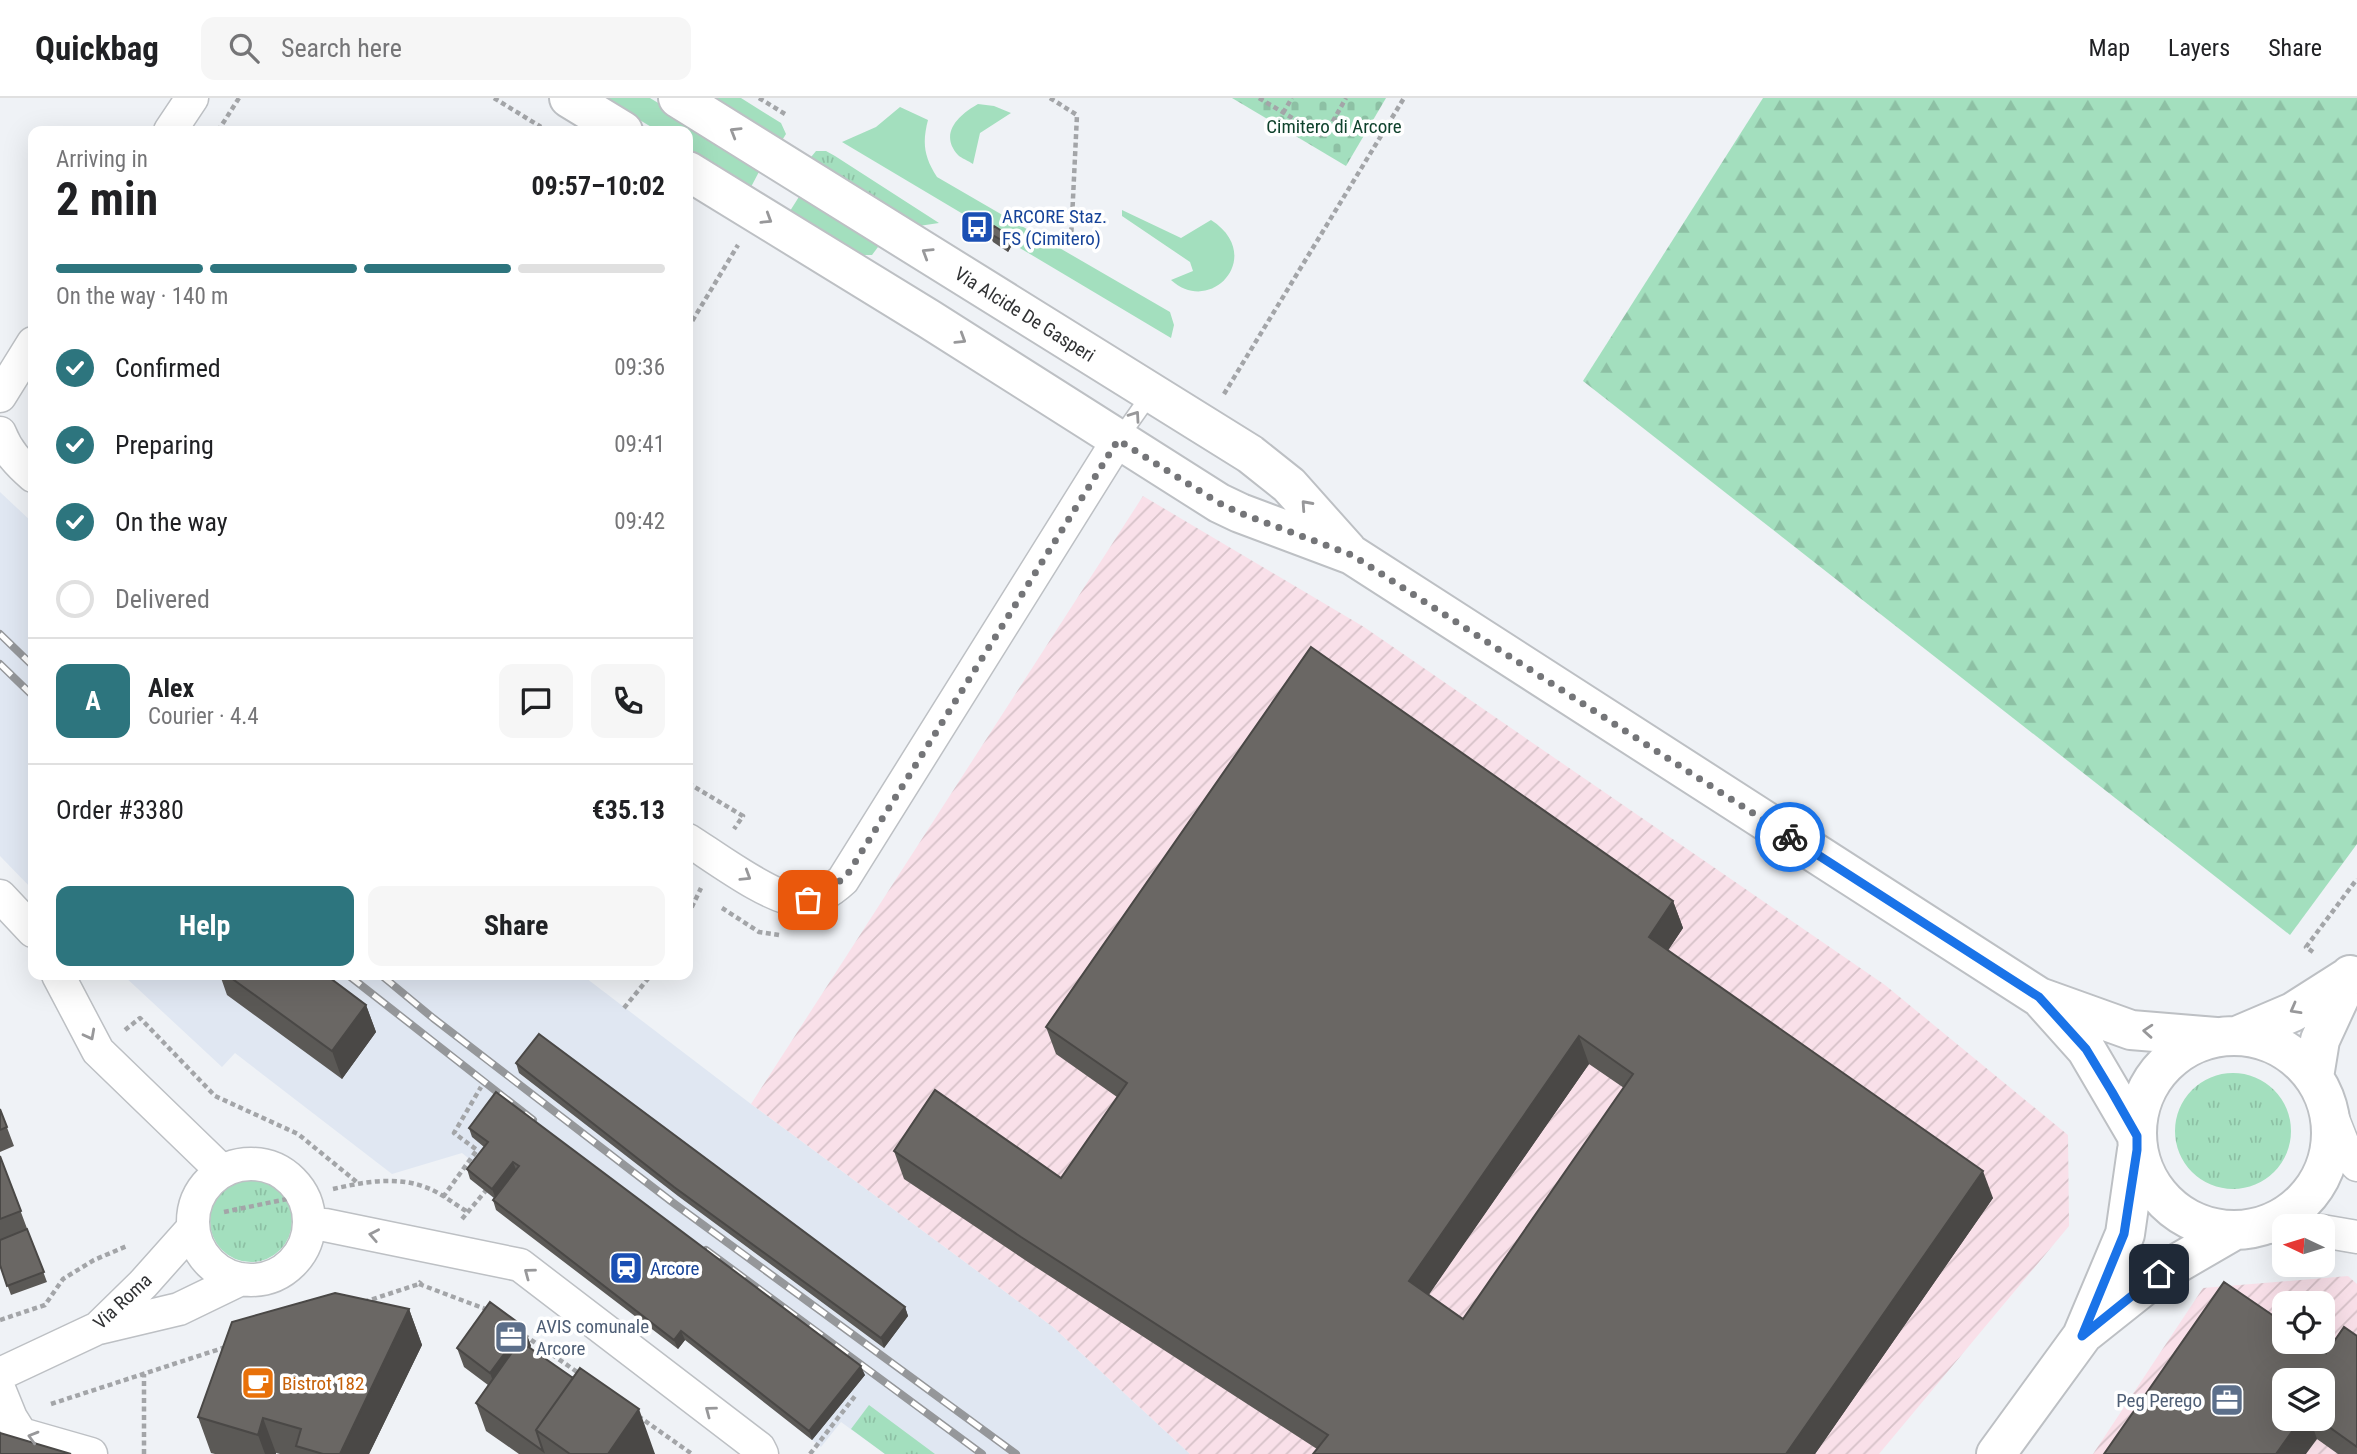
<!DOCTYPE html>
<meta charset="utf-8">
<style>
:root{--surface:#fff;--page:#f6f6f6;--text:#202124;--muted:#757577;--line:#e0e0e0;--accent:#2d757e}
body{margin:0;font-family:"Roboto Condensed",sans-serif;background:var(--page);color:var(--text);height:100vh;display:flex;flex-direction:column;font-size:26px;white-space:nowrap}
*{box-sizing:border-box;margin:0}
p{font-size:23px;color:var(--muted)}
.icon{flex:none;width:38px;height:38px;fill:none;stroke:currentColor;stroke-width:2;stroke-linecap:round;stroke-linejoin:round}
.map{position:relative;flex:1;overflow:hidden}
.drawer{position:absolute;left:28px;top:28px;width:665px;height:854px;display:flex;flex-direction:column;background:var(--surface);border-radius:14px;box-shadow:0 7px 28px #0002}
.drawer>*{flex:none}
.needle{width:46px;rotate:274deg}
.controls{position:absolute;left:2272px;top:1116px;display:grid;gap:14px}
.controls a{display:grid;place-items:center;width:63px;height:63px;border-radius:14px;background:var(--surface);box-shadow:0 7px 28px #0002;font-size:35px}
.pin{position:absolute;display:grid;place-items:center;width:60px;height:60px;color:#fff;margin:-30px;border-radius:14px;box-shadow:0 4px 10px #0006}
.courier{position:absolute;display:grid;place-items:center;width:70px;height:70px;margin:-35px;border:5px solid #1a73e8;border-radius:50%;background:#fff;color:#222;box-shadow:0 2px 9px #0007}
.overview em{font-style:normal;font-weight:700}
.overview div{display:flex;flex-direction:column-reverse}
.overview{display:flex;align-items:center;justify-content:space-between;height:119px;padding:0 28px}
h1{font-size:46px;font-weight:700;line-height:52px}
.bar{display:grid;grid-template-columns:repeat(4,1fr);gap:10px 7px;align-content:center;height:84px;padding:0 28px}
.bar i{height:9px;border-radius:5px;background:var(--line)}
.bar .current{background:var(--accent)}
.bar p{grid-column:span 4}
.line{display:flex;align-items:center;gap:18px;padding:0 28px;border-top:2px solid var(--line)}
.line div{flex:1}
.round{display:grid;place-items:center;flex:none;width:74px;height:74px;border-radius:14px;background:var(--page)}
ol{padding:0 28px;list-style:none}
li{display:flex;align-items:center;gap:21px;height:77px}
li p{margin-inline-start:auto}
li .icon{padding:7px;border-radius:50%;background:var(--accent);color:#fff;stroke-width:4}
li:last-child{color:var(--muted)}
li i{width:38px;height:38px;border:4px solid var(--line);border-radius:50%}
.primary-button{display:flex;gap:14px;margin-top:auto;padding:14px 28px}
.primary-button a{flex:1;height:80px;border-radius:14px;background:var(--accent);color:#fff;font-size:28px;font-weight:700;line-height:80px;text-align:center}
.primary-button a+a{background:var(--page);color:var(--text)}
header{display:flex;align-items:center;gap:42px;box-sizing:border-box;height:98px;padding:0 35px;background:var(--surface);border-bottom:2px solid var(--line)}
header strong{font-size:33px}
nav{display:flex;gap:38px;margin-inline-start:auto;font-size:24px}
.search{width:490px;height:63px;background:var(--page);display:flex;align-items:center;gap:18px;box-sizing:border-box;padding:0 24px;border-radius:14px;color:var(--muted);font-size:26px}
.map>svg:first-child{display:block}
.built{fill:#e0e7f2}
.industrial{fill:url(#industrial-furrows);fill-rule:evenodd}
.grass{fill:url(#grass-tufts)}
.forest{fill:url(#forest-firs)}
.cemetery{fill:url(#cemetery-stones)}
.garden{fill:#a3dfbe}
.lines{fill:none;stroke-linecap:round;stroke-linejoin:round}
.service-casing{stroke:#bdc0c4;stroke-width:19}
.minor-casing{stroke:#bdc0c4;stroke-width:35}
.tertiary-casing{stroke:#bdc0c4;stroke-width:42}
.path{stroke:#a3a5a8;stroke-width:4.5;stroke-dasharray:5 3.5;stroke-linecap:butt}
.service{stroke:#fff;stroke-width:16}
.minor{stroke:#fff;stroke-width:32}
.tertiary{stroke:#fff;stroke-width:38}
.rail-casing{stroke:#95979a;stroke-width:8}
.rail{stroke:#fff;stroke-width:5;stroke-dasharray:16;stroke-linecap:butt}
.wall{fill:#5b5956;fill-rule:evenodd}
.shaded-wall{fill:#4a4846}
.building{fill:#6a6764;stroke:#4a4846;stroke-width:2;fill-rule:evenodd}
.oneway{stroke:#98989a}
.done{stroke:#747578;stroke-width:7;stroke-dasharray:0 12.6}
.route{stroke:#1a73e8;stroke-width:9}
.labels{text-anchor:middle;stroke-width:7;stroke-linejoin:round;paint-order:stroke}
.park-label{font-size:19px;fill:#0f422c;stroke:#fff}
.transit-label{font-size:19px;fill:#164399;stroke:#fff;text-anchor:start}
.street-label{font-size:19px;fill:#313234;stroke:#fff}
.service-label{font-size:19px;fill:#4e5e75;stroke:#fff;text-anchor:start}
.food-label{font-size:19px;fill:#c56008;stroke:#fff;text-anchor:start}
</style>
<header>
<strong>Quickbag</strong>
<div class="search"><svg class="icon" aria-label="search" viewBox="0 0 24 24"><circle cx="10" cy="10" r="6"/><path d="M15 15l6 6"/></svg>Search here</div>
<nav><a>Map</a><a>Layers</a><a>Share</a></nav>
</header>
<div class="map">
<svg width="2357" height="1356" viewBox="0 0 2357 1356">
<defs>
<pattern id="industrial-furrows" width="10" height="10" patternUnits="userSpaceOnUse" patternTransform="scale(1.75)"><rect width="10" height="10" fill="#f9e0e9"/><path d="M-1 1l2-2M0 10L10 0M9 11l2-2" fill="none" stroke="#d6c1c8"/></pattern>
<pattern id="grass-tufts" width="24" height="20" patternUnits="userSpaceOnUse" patternTransform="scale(1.75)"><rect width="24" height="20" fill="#a3dfbe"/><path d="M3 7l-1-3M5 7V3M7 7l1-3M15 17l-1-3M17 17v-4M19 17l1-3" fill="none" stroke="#8dc0a4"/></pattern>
<pattern id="forest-firs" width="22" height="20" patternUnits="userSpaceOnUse" patternTransform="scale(1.75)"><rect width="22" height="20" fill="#a3dfbe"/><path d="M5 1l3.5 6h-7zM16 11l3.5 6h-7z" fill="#8dc0a4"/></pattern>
<pattern id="cemetery-stones" width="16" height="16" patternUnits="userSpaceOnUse" patternTransform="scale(1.75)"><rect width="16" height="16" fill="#a3dfbe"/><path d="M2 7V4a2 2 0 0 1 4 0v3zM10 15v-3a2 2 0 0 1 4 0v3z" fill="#8dc0a4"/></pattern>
</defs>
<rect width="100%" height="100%" fill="#eff2f6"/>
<!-- built -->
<path class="built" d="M0,394L33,425V792L0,758Z
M123,877H582L751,1006L1053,1229L1190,1356H885L841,1324L821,1349L685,1242L678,1251L470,1081L479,1069L462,1055L392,1076L235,955L222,969Z"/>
<!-- industrial -->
<path class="industrial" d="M1143,398L1364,529L1885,887L2068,1037L2069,1128L1879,1356H1190L1053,1229L751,1006Z
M2348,1178L2357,1186V1356H2093L2203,1190ZM2284,1206H2322V1244H2284ZM2284,1283H2322V1321H2284Z"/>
<!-- grass -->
<path class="grass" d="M816,53H826L835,58L939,125L912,129L807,64Z
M2175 1033a58 58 0 1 1 116 0a58 58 0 1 1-116 0Z
M210 1123a41 41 0 1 1 82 0a41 41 0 1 1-82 0Z
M869,1307L935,1356H885L851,1331Z"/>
<!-- forest -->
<path class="forest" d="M1763,0H2357V746L2290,837L1583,283Z"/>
<!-- cemetery -->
<path class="cemetery" d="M1232,0H1386L1346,68Z"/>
<!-- garden -->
<path class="garden" d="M603,0H650L762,68L751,89L688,51V33H658Z
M707,0H741L781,25L786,36L781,44Z
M978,6L994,8L1011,15L980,35L973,66C969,63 961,60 958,57C938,35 960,16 978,6Z
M900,9L928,22C922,45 924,59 937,79L1170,214L1174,227L1171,240L842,44L876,29Z
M802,94L873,138L878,149L872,157H859L790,113Z
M1122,112L1181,140L1211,122C1266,157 1212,219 1171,182L1193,173L1190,164L1122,118Z"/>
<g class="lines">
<defs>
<path id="service" d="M1118,342L1152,294"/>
<path id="minor" d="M170,33L192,0
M0,298L33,245
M0,335C7,353 18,365 33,378
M688,742C712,757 772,802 799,802C817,802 830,794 843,782L1118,342
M0,798L33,833
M58,877L98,953L222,1073
M2329,1011L2346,1054L2357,1067
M193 1124a58 58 0 1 1 116 0a58 58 0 1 1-116 0Z
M310,1127H325L520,1167L759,1350L762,1356
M2266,1128L2284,1130
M2322,1133L2357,1139
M99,1230L179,1211L241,1181
M0,1276L98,1230L143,1186L193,1130
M0,1293L11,1320L21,1336L91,1356"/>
<path id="tertiary" d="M569,0L623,33
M678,0L1250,356L1289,387L1347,452
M688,73L929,221L1219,405L1240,415L1352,457L2039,899L2131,932L2216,939
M2043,903L2086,951L2137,1038
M2239,937L2293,914L2348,879
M2137 1035a97 97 0 1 1 194 0a97 97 0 1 1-194 0Z
M2314,979L2320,942L2350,877
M2086,1234L2159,1176L2233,1133
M1996,1356L2082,1238L2125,1136L2137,1052"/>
</defs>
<!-- service casing -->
<use href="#service" class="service-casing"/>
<!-- minor casing -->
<use href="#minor" class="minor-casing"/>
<!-- tertiary casing -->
<use href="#tertiary" class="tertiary-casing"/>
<!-- path -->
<path class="path" d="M494,0L541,29
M759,0L785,16
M1050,0L1077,17L1071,142
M1259,0L1324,39L1346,0
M1283,15L1292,0
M218,33L239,0
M688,230L738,147
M1224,296L1404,0
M688,685L743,718L734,731
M722,810L759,834L779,837
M688,817L701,790
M2313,854L2306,849L2357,781
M624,910L651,877
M125,932L140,920L215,998L298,1036L358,1085
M333,1091C363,1084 396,1078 425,1089C440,1094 454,1106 468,1114
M443,1099L477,1052L454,1035L481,989
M224,1114L287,1101
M462,1121L488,1090
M419,1186L488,1212
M364,1204L419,1186L421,1183
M0,1222L45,1207L63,1181L94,1162L127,1148
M524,1237L580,1276
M51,1306L226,1249
M638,1318L692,1356
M144,1356V1276
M810,1356L855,1298"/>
<!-- service -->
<use href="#service" class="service"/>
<!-- minor -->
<use href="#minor" class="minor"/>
<!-- tertiary -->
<use href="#tertiary" class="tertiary"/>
<defs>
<path id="rail" d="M0,536L33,568
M0,566L33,598
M348,877L533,1022
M381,877L433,920L672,1104L1016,1356
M706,1152L982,1356"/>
</defs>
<!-- rail casing -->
<use href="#rail" class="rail-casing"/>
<!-- rail -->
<use href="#rail" class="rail"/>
</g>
<!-- wall -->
<path class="wall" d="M989,135L1008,137L1012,147L1008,154L993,144Z
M1673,803L1683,830L1668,852L1993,1100L1815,1356H1313L1317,1351L1031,1166L904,1081L894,1053L1061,1080L1117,999L1056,956L1046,929ZM1589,966L1624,990L1463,1221L1428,1197Z
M220,877H326L366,907L376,934L342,981L227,897Z
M516,965L905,1209L908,1218L884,1250L678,1098L519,975Z
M0,1011L14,1048L0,1054Z
M469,1030L865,1277L812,1342L685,1242L678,1251L496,1112L493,1102L494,1100L470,1081L467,1071L484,1049L472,1039Z
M0,1058L47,1184L11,1197L0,1167Z
M409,1211L422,1247L369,1356H280L276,1355V1356H215L211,1355L198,1319Z
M524,1229L531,1248L529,1250L655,1356H519L486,1333L476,1305L488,1287L464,1269L457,1250Z
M2357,1238V1356H2338L2317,1341L2104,1356L2326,1255ZM2322,1283V1321H2284Z"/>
<!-- shaded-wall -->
<path class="shaded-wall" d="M1008,137L1012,147L1008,154L1005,144Z
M1673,803L1683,830L1659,866L1649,839Z
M366,907L376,934L342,981L332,953Z
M1579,938L1589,966L1419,1211L1409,1183Z
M513,1064L517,1074L496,1101L492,1091Z
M1983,1073L1993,1100L1815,1356H1786Z
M905,1209L908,1218L884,1250L881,1240Z
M409,1211L422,1247L369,1356H340Z
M524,1229L531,1248L497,1294L490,1275Z
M681,1233L685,1242L678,1251L674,1242Z
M861,1268L865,1277L812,1342L809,1333Z
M639,1311L655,1356H608Z
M263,1320L276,1355V1356H265L258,1337Z
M2301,1321H2310L2317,1341L2306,1356H2276Z"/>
<!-- building -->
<path class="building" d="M994,128L1008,137L1005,144L989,135Z
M1311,549L1673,803L1649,839L1983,1073L1786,1356H1313L1328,1337L1021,1139L894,1053L935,992L1061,1080L1127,985L1046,929ZM1579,938L1633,976L1463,1221L1409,1183Z
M227,877H326L366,907L332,953Z
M539,936L905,1209L881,1240L674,1089L516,965Z
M496,994L861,1268L809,1333L681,1233L674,1242L493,1102L519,1068L513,1064L492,1091L467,1071L488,1044L469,1030Z
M0,1011L7,1029L0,1032Z
M0,1058L21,1113L0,1121Z
M27,1131L44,1174L7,1188L0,1167V1142Z
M2224,1184L2284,1225V1244H2311L2326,1255L2344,1229L2357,1238V1349L2318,1321H2322V1283H2284V1321H2301L2276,1356H2104Z
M335,1195L409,1211L340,1356H323L296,1348L301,1331L263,1320L258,1337L198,1319L232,1224Z
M490,1204L524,1229L490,1275L457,1250Z
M520,1243L573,1280L536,1332L543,1353L476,1305Z
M580,1270L639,1311L608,1356H570L536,1332Z
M0,1335L71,1356H0Z"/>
<!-- one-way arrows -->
<defs><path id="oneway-chevron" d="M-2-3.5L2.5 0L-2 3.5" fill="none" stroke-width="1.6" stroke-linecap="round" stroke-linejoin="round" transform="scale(1.75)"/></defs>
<g class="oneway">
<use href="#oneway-chevron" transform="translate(735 34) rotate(-149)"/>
<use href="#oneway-chevron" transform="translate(767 121) rotate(32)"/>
<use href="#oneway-chevron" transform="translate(927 155) rotate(-148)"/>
<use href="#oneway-chevron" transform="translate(961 241) rotate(32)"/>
<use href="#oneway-chevron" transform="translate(1135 318) rotate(-55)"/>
<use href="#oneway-chevron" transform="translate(1306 407) rotate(-132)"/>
<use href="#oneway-chevron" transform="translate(746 778) rotate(32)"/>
<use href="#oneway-chevron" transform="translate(2295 911) rotate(151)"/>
<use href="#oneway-chevron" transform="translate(2148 933) rotate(-176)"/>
<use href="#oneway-chevron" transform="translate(90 937) rotate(62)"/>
<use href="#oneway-chevron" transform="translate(374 1137) rotate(-169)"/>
<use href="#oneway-chevron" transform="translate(529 1175) rotate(-143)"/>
<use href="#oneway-chevron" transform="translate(710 1313) rotate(-143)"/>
<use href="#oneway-chevron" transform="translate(33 1339) rotate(-164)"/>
</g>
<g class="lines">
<!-- done -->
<path class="done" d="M808,802L827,795L849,774L1118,342L1219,405L1240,415L1352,457L1790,739"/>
<!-- route -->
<path class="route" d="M1790,739L2039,899L2086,951L2112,994L2137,1038V1052L2124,1136L2082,1238L2159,1176"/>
</g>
<!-- icons -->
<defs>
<symbol id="bus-square" viewBox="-11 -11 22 22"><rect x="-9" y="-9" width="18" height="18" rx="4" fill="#1a4fb4" stroke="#fff"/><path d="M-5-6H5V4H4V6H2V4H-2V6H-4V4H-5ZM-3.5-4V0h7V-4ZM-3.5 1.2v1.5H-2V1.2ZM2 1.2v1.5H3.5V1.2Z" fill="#fff"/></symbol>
<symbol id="station-square" viewBox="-11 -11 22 22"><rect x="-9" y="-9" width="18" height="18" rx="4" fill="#1a4fb4" stroke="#fff"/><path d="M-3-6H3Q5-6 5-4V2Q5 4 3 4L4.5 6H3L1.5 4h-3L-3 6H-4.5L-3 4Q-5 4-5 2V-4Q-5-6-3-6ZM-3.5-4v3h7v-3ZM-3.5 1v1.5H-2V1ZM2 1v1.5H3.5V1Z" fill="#fff"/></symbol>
<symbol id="office-square" viewBox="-11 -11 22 22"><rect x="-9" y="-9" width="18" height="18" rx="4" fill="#5c6f8a" stroke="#fff"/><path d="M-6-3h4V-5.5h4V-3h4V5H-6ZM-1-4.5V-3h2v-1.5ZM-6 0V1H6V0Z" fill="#fff"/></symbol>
<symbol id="cafe-square" viewBox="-11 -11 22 22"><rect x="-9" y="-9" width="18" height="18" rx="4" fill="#e8710a" stroke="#fff"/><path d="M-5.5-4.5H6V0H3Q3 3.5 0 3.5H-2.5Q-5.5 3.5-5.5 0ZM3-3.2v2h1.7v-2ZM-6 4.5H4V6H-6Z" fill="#fff"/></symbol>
</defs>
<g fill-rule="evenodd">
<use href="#bus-square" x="958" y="110" width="38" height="38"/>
<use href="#station-square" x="607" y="1151" width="38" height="38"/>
<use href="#office-square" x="492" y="1220" width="38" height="38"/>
<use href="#cafe-square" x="239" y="1266" width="38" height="38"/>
<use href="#office-square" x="2208" y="1283" width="38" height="38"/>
</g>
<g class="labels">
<!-- park labels -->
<g class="park-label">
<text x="1334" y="35">Cimitero di Arcore</text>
</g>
<!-- transit labels -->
<g class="transit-label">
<text x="1002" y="125">ARCORE Staz.<tspan x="1002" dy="22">FS (Cimitero)</tspan></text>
<text x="650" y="1177">Arcore</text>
</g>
<!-- street labels -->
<g class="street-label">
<text transform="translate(1025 216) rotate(32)" y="7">Via Alcide De Gasperi</text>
<text transform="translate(122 1203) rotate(-43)" y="7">Via Roma</text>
</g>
<!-- service labels -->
<g class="service-label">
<text x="536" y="1235">AVIS comunale<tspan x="536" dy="22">Arcore</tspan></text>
<text x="2202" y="1309" text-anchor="end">Peg Perego</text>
</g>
<!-- food labels -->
<g class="food-label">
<text x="282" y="1292">Bistrot 182</text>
</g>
</g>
</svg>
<div class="controls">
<a><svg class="needle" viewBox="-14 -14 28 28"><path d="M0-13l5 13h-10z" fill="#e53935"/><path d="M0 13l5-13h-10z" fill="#757577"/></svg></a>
<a><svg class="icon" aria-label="locate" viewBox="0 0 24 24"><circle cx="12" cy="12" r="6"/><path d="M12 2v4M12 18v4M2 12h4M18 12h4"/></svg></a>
<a><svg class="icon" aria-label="layers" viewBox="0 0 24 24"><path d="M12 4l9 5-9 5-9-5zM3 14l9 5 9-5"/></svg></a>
</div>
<div class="pin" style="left:808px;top:802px;background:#ea580c"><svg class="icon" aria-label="bag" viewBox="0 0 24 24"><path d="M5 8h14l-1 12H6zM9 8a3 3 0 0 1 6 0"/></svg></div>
<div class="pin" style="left:2159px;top:1176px;background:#1f2937"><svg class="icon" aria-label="home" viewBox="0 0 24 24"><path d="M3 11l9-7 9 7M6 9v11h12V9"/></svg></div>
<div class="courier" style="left:1790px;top:739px"><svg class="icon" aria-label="bike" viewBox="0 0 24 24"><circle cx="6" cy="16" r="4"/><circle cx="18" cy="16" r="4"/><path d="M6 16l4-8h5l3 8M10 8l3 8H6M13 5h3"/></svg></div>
<section class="drawer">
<div class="overview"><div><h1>2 min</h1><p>Arriving in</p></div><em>09:57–10:02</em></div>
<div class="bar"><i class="current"></i><i class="current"></i><i class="current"></i><i></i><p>On the way · 140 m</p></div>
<ol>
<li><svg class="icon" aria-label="check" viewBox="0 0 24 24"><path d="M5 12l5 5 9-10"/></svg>Confirmed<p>09:36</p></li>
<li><svg class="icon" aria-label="check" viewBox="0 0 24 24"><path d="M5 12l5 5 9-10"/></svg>Preparing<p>09:41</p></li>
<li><svg class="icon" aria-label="check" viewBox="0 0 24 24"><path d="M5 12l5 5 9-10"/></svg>On the way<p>09:42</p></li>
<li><i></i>Delivered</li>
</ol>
<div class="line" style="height:126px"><b class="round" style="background:var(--accent);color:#fff">A</b><div><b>Alex</b><p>Courier · 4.4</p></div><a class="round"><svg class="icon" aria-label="chat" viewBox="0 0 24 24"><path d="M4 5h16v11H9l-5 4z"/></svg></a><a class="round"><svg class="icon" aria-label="phone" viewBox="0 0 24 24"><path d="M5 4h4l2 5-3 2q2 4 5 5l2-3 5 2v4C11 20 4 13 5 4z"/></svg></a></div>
<div class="line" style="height:91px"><div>Order #3380</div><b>€35.13</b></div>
<div class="primary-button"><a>Help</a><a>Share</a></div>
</section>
</div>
